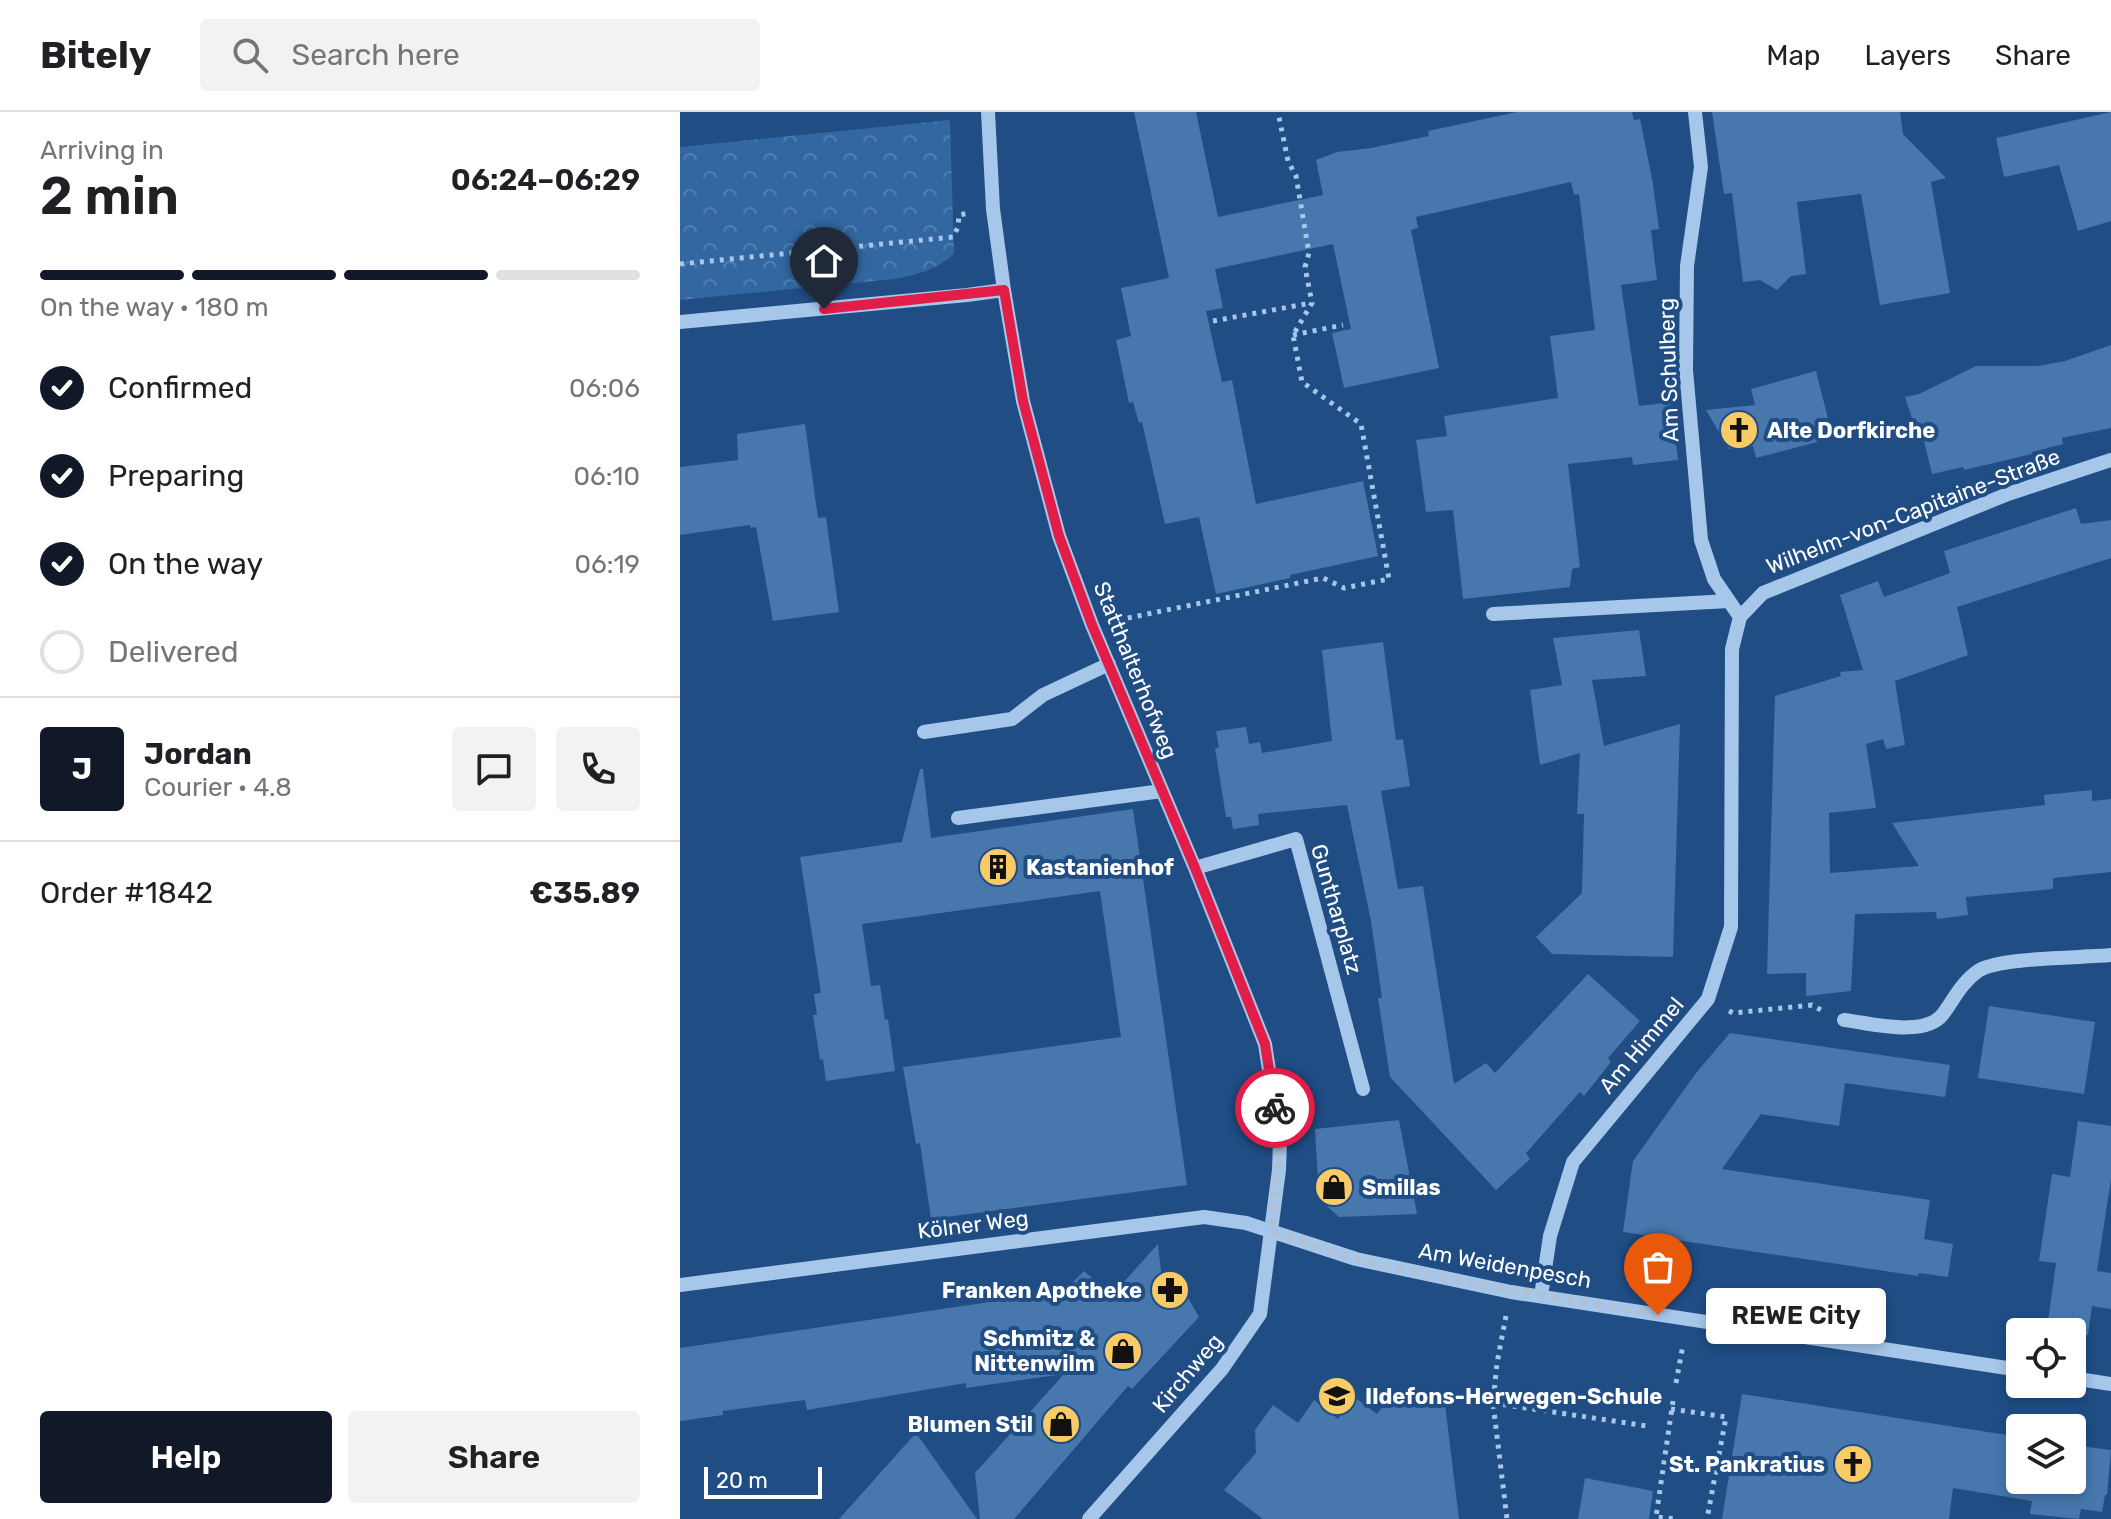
<!DOCTYPE html>
<meta charset="utf-8">
<style>
:root{--surface:#fff;--page:#f2f2f2;--text:#202124;--muted:#757577;--line:#e0e0e0;--accent:#111827}
body{margin:0;font-family:Rubik,sans-serif;background:var(--page);color:var(--text);height:100vh;display:flex;flex-direction:column;font-size:30px;white-space:nowrap}
*{box-sizing:border-box;margin:0}
p{font-size:26px;color:var(--muted)}
.icon{flex:none;width:44px;height:44px;fill:none;stroke:currentColor;stroke-width:2;stroke-linecap:round;stroke-linejoin:round}
.map{position:relative;flex:1;overflow:hidden}
.side{display:flex;flex-direction:column;background:var(--surface);width:680px}
.side>*{flex:none}
.controls{position:absolute;left:1326px;top:1206px;display:grid;gap:16px}
.controls a{display:grid;place-items:center;width:80px;height:80px;border-radius:8px;background:var(--surface);box-shadow:0 4px 12px #0003;font-size:40px}
.scale{position:absolute;left:24px;bottom:20px;width:118px;box-sizing:border-box;padding-left:8px;border:4px solid #fff;border-top:0;font-size:22px;line-height:28px;white-space:nowrap;color:#fff;-webkit-text-stroke:6px #1f4d84;paint-order:stroke}
.pin{position:absolute;display:grid;place-items:center;width:68px;height:68px;color:#fff;margin:-82px -34px;border-radius:50% 50% 50% 0;rotate:-45deg;box-shadow:0 0 8px #0007}
.pin .icon{rotate:45deg}
.courier{position:absolute;display:grid;place-items:center;width:80px;height:80px;margin:-40px;border:6px solid #e11d48;border-radius:50%;background:#fff;color:#222;box-shadow:0 2px 10px #0007}
.bubble{position:absolute;height:56px;border-radius:8px;background:var(--surface);box-shadow:0 4px 12px #0003;font-size:26px;font-weight:600;line-height:56px;text-align:center}
.head em{font-style:normal;font-weight:600}
.head div{display:flex;flex-direction:column-reverse}
.head{display:flex;align-items:center;justify-content:space-between;height:136px;padding:0 40px}
h1{font-size:52px;font-weight:600;line-height:60px}
.bar{display:grid;grid-template-columns:repeat(4,1fr);gap:12px 8px;align-content:center;height:96px;padding:0 40px}
.bar i{height:10px;border-radius:6px;background:var(--line)}
.bar .on{background:var(--accent)}
.bar p{grid-column:span 4}
.line{display:flex;align-items:center;gap:20px;padding:0 40px;border-top:2px solid var(--line)}
.line div{flex:1}
.round{display:grid;place-items:center;flex:none;width:84px;height:84px;border-radius:8px;background:var(--page)}
ol{padding:0 40px;list-style:none}
li{display:flex;align-items:center;gap:24px;height:88px}
li p{margin-inline-start:auto}
li .icon{padding:8px;border-radius:50%;background:var(--accent);color:#fff;stroke-width:4}
li:last-child{color:var(--muted)}
li i{width:44px;height:44px;border:4px solid var(--line);border-radius:50%}
.cta{display:flex;gap:16px;margin-top:auto;padding:16px 40px}
.cta a{flex:1;height:92px;border-radius:8px;background:var(--accent);color:#fff;font-size:32px;font-weight:600;line-height:92px;text-align:center}
.cta a+a{background:var(--page);color:var(--text)}
header{display:flex;align-items:center;gap:48px;box-sizing:border-box;height:112px;padding:0 40px;background:var(--surface);border-bottom:2px solid var(--line)}
header strong{font-size:38px}
nav{display:flex;gap:44px;margin-inline-start:auto;font-size:28px}
.search{width:560px;height:72px;background:var(--page);display:flex;align-items:center;gap:20px;box-sizing:border-box;padding:0 28px;border-radius:8px;color:var(--muted);font-size:30px}
main{display:flex;flex:1;min-height:0}
.map>svg:first-child{display:block}
.forest{fill:url(#forest-crowns)}
.building{fill:#4777ad}
.lines{fill:none;stroke-linecap:round;stroke-linejoin:round}
.path{stroke:#a6c6ea;stroke-width:5;stroke-dasharray:4 6;stroke-linecap:butt}
.minor{stroke:#a6c6ea;stroke-width:14}
.done{stroke:#b1c1d4;stroke-width:8;stroke-dasharray:0 14.4}
.route{stroke:#e11d48;stroke-width:10}
.labels{text-anchor:middle;stroke-width:8;stroke-linejoin:round;paint-order:stroke}
.street-label{font-size:22px;fill:#fff;stroke:#1f4d84}
.poi-label{font-size:22px;font-weight:bold;fill:#fff;stroke:#1f4d84;text-anchor:start}
</style>
<header>
<strong>Bitely</strong>
<div class="search"><svg class="icon" aria-label="search" viewBox="0 0 24 24"><circle cx="10" cy="10" r="6"/><path d="M15 15l6 6"/></svg>Search here</div>
<nav><a>Map</a><a>Layers</a><a>Share</a></nav>
</header>
<main>
<section class="side">
<div class="head"><div><h1>2 min</h1><p>Arriving in</p></div><em>06:24–06:29</em></div>
<div class="bar"><i class="on"></i><i class="on"></i><i class="on"></i><i></i><p>On the way · 180 m</p></div>
<ol>
<li><svg class="icon" aria-label="check" viewBox="0 0 24 24"><path d="M5 12l5 5 9-10"/></svg>Confirmed<p>06:06</p></li>
<li><svg class="icon" aria-label="check" viewBox="0 0 24 24"><path d="M5 12l5 5 9-10"/></svg>Preparing<p>06:10</p></li>
<li><svg class="icon" aria-label="check" viewBox="0 0 24 24"><path d="M5 12l5 5 9-10"/></svg>On the way<p>06:19</p></li>
<li><i></i>Delivered</li>
</ol>
<div class="line" style="height:144px"><b class="round" style="background:var(--accent);color:#fff">J</b><div><b>Jordan</b><p>Courier · 4.8</p></div><a class="round"><svg class="icon" aria-label="chat" viewBox="0 0 24 24"><path d="M4 5h16v11H9l-5 4z"/></svg></a><a class="round"><svg class="icon" aria-label="phone" viewBox="0 0 24 24"><path d="M5 4h4l2 5-3 2q2 4 5 5l2-3 5 2v4C11 20 4 13 5 4z"/></svg></a></div>
<div class="line" style="height:104px"><div>Order #1842</div><b>€35.89</b></div>
<div class="cta"><a>Help</a><a>Share</a></div>
</section>
<div class="map">
<svg width="1431" height="1407" viewBox="0 0 1431 1407">
<defs>
<pattern id="forest-crowns" width="20" height="18" patternUnits="userSpaceOnUse" patternTransform="scale(2)"><rect width="20" height="18" fill="#3267a2"/><path d="M2 6a3 3 0 1 1 6 0M12 15a3 3 0 1 1 6 0" fill="none" stroke="#517eb0"/></pattern>
</defs>
<rect width="100%" height="100%" fill="#1f4d84"/>
<!-- forest -->
<path class="forest" d="M270,8L274,142C256,158 238,162 215,167L0,188V35Z"/>
<!-- building -->
<path class="building" d="M454,0H516L538,105L643,83L636,48L657,40L691,36L749,24L748,19L837,0H952L954,8L960,7L973,72L979,117L971,118L977,168L941,173L959,294L991,290L998,348L953,353L952,345L888,352L900,455L892,457L890,475L783,487L773,398L746,400L736,328L767,324L764,304L878,286L870,224L915,218L899,82L894,83L891,70L736,105L738,116L731,118L759,256L664,276L652,221L671,217L653,132L535,157L543,196L526,199L542,270L552,268L576,392L683,369L698,444L610,463V466L536,482L519,405L485,412L462,310L459,311L453,290L449,291L436,228L451,224L441,176L489,166Z
M1032,0H1220L1223,22L1266,66L1251,70L1270,181L1200,193L1181,82L1117,90L1126,162L1111,164L1097,178L1080,168L1063,170L1052,81L1044,82Z
M1431,0V109L1398,119L1379,53L1324,65L1316,26Z
M1431,233V316L1382,326L1383,332L1352,340V342L1284,358L1283,355L1252,362L1244,329L1240,330L1225,285L1239,282L1296,254H1358L1385,249Z
M1136,259L1153,326L1076,346L1073,334L1049,337L1026,298L1075,293L1071,277Z
M125,312L138,406L146,405L159,500L93,509L76,415L71,416L70,413L0,423V355L58,348L57,322Z
M1396,396L1401,412L1431,408V446L1277,495L1288,543L1215,569L1225,633L1206,637L1203,627L1186,632L1196,696L1149,701L1150,761L1239,754L1212,711L1365,693L1364,683L1412,678V689L1431,687V760L1373,766V777L1286,785L1288,803L1257,807L1256,800L1175,802L1171,879L1126,884V861L1087,862L1095,584L1161,564L1160,560L1183,558L1160,483L1198,469L1204,485L1270,461L1264,439Z
M959,518L966,564L912,568L924,634L1000,612L993,845L872,842L856,825L902,781L904,702H897L900,641L860,653L850,578L882,573L873,526Z
M703,530L716,628L723,627L730,674L701,679L718,777L743,774L774,972L806,951L815,961L908,862L960,909L928,946L931,950L904,984L900,980L846,1041L850,1047L816,1078L710,965L698,886H702L691,809L667,693L578,702L579,713L553,717L551,705H546L535,636H539L536,619L566,615L569,632L580,630L582,641L652,629L642,538Z
M240,657H243L251,726L453,697L507,1073L251,1107L240,1031L236,1032L223,955L441,925L420,779L182,812L191,874L200,873L205,908L208,907L215,959L146,969L143,947L140,948L133,903H137L134,882L141,881L120,745L222,730Z
M1309,894L1415,910L1404,982L1298,966Z
M1050,921L1270,953L1265,985L1165,971L1159,1014L1081,1002L1042,1057L1250,1088L1244,1127L1273,1132L1268,1165L1239,1161L1238,1164L943,1120L953,1049L1016,961Z
M719,1008L737,1102L659,1105L639,1087L635,1017Z
M1398,1009L1431,1014V1067L1417,1159L1431,1161V1197L1412,1194L1408,1223L1367,1217L1376,1151L1359,1149L1372,1062L1390,1065Z
M478,1132L481,1160L507,1184L519,1205L452,1277L448,1274L334,1407H300L295,1361L384,1262L286,1276V1271L127,1298L125,1288L43,1299V1303L0,1309V1236L349,1184L348,1180L388,1175L404,1159L432,1183Z
M715,1279L736,1296L765,1292L779,1407H583L544,1378L576,1341L575,1318L593,1293L618,1311L634,1288L658,1307L673,1284L697,1302Z
M1062,1282L1340,1325V1368H1392V1333L1431,1338L1427,1383H1425L1422,1400L1401,1397L1399,1407L1350,1402L1352,1389L1273,1376L1269,1407H1042Z
M236,1321L297,1407H159Z
M905,1366L973,1379L969,1407H898Z"/>
<g class="lines">
<!-- path -->
<path class="path" d="M0,152L273,125L278,115L279,103L289,101
M533,209L631,191
M613,223L663,213
M438,508L643,466L664,476L709,467L681,312L622,270L613,223L632,191L625,155L629,141L616,64L608,49L598,0
M1049,899L1053,901L1132,893L1141,898
M826,1204L817,1251L813,1291L827,1407
M996,1271L1003,1233
M993,1289L976,1405L997,1407
M813,1291L967,1314
M991,1297L1046,1305L1027,1407"/>
<!-- minor -->
<path class="minor" d="M308,0L313,97L324,178L343,289L379,424L412,513L515,756L585,932L600,1029L599,1058L580,1202L542,1257L409,1407
M1015,0L1021,55L1007,154L1006,258L1021,428L1034,467L1060,505
M0,210L287,183L324,178
M813,502L1049,489
M244,620L332,607L363,583L429,552
M278,706L482,679
M515,756L616,727L683,977
M1164,908C1190,911 1245,926 1263,902C1274,887 1282,870 1298,859C1319,845 1402,846 1431,843
M0,1173L524,1105L566,1111L676,1147L831,1180L1340,1258
M861,1184L870,1124L893,1050L1028,887L1051,815L1052,537L1060,505L1083,481L1328,382L1431,348
M1392,1266L1431,1272"/>
</g>
<g class="lines">
<!-- done -->
<path class="done" d="M595,996L600,1029L591,1120L676,1147L769,1167L978,1203"/>
<!-- route -->
<path class="route" d="M144,197L324,178L343,289L379,424L412,513L515,756L585,932L595,996"/>
</g>
<!-- icons -->
<defs>
<symbol id="church-disc" viewBox="-11 -11 22 22"><circle r="9.5" fill="#f8cb66" stroke="#1f4d84"/><path d="M-1.2-6h2.4v3.5h3.3v2.4h-3.3V6h-2.4V-.1h-3.3v-2.4h3.3Z" fill="#111"/></symbol>
<symbol id="building-disc" viewBox="-11 -11 22 22"><circle r="9.5" fill="#f8cb66" stroke="#1f4d84"/><path d="M-4-6H4V6H1V3H-1V6H-4ZM-2.5-4.3h1.7v1.8h-1.7ZM.8-4.3h1.7v1.8H.8ZM-2.5-1h1.7V.8h-1.7ZM.8-1h1.7V.8H.8Z" fill="#111"/></symbol>
<symbol id="shop-disc" viewBox="-11 -11 22 22"><circle r="9.5" fill="#f8cb66" stroke="#1f4d84"/><path d="M-5-2.5h2.3a2.7 3.5 0 0 1 5.4 0H5L5.5 6h-11ZM-1.5-2.5h3a1.5 2.3 0 0 0-3 0Z" fill="#111"/></symbol>
<symbol id="pharmacy-disc" viewBox="-11 -11 22 22"><circle r="9.5" fill="#f8cb66" stroke="#1f4d84"/><path d="M-2-6h4v4h4v4h-4v4h-4v-4h-4v-4h4Z" fill="#111"/></symbol>
<symbol id="school-disc" viewBox="-11 -11 22 22"><circle r="9.5" fill="#f8cb66" stroke="#1f4d84"/><path d="M0-5L7-2L0 1L-7-2ZM-4 1L0 2.5L4 1V4Q0 6-4 4Z" fill="#111"/></symbol>
</defs>
<g fill-rule="evenodd">
<use href="#church-disc" x="1037" y="296" width="44" height="44"/>
<use href="#building-disc" x="296" y="733" width="44" height="44"/>
<use href="#shop-disc" x="632" y="1053" width="44" height="44"/>
<use href="#pharmacy-disc" x="468" y="1156" width="44" height="44"/>
<use href="#shop-disc" x="421" y="1217" width="44" height="44"/>
<use href="#school-disc" x="635" y="1262" width="44" height="44"/>
<use href="#shop-disc" x="359" y="1290" width="44" height="44"/>
<use href="#church-disc" x="1151" y="1330" width="44" height="44"/>
</g>
<g class="labels">
<!-- street labels -->
<g class="street-label">
<text transform="translate(988 258) rotate(-92)" y="8">Am Schulberg</text>
<text transform="translate(1233 399) rotate(-21)" y="8">Wilhelm-von-Capitaine-Straße</text>
<text transform="translate(456 558) rotate(68)" y="8">Statthalterhofweg</text>
<text transform="translate(657 797) rotate(74)" y="8">Guntharplatz</text>
<text transform="translate(961 933) rotate(-50)" y="8">Am Himmel</text>
<text transform="translate(293 1112) rotate(-7)" y="8">Kölner Weg</text>
<text transform="translate(825 1153) rotate(10)" y="8">Am Weidenpesch</text>
<text transform="translate(507 1261) rotate(-50)" y="8">Kirchweg</text>
</g>
<!-- poi labels -->
<g class="poi-label">
<text x="1087" y="326">Alte Dorfkirche</text>
<text x="346" y="763">Kastanienhof</text>
<text x="682" y="1083">Smillas</text>
<text x="462" y="1186" text-anchor="end">Franken Apotheke</text>
<text x="415" y="1234" text-anchor="end">Schmitz &amp;<tspan x="415" dy="25">Nittenwilm</tspan></text>
<text x="685" y="1292">Ildefons-Herwegen-Schule</text>
<text x="353" y="1320" text-anchor="end">Blumen Stil</text>
<text x="1145" y="1360" text-anchor="end">St. Pankratius</text>
</g>
</g>
</svg>
<div class="controls">
<a><svg class="icon" aria-label="locate" viewBox="0 0 24 24"><circle cx="12" cy="12" r="6"/><path d="M12 2v4M12 18v4M2 12h4M18 12h4"/></svg></a>
<a><svg class="icon" aria-label="layers" viewBox="0 0 24 24"><path d="M12 4l9 5-9 5-9-5zM3 14l9 5 9-5"/></svg></a>
</div>
<div class="scale">20 m</div>
<div class="pin" style="left:978px;top:1203px;background:#ea580c"><svg class="icon" aria-label="bag" viewBox="0 0 24 24"><path d="M5 8h14l-1 12H6zM9 8a3 3 0 0 1 6 0"/></svg></div>
<div class="pin" style="left:144px;top:197px;background:#1f2937"><svg class="icon" aria-label="home" viewBox="0 0 24 24"><path d="M3 11l9-7 9 7M6 9v11h12V9"/></svg></div>
<div class="courier" style="left:595px;top:996px"><svg class="icon" aria-label="bike" viewBox="0 0 24 24"><circle cx="6" cy="16" r="4"/><circle cx="18" cy="16" r="4"/><path d="M6 16l4-8h5l3 8M10 8l3 8H6M13 5h3"/></svg></div>
<div class="bubble" style="left:1026px;top:1176px;width:180px">REWE City</div>
</div>
</main>
